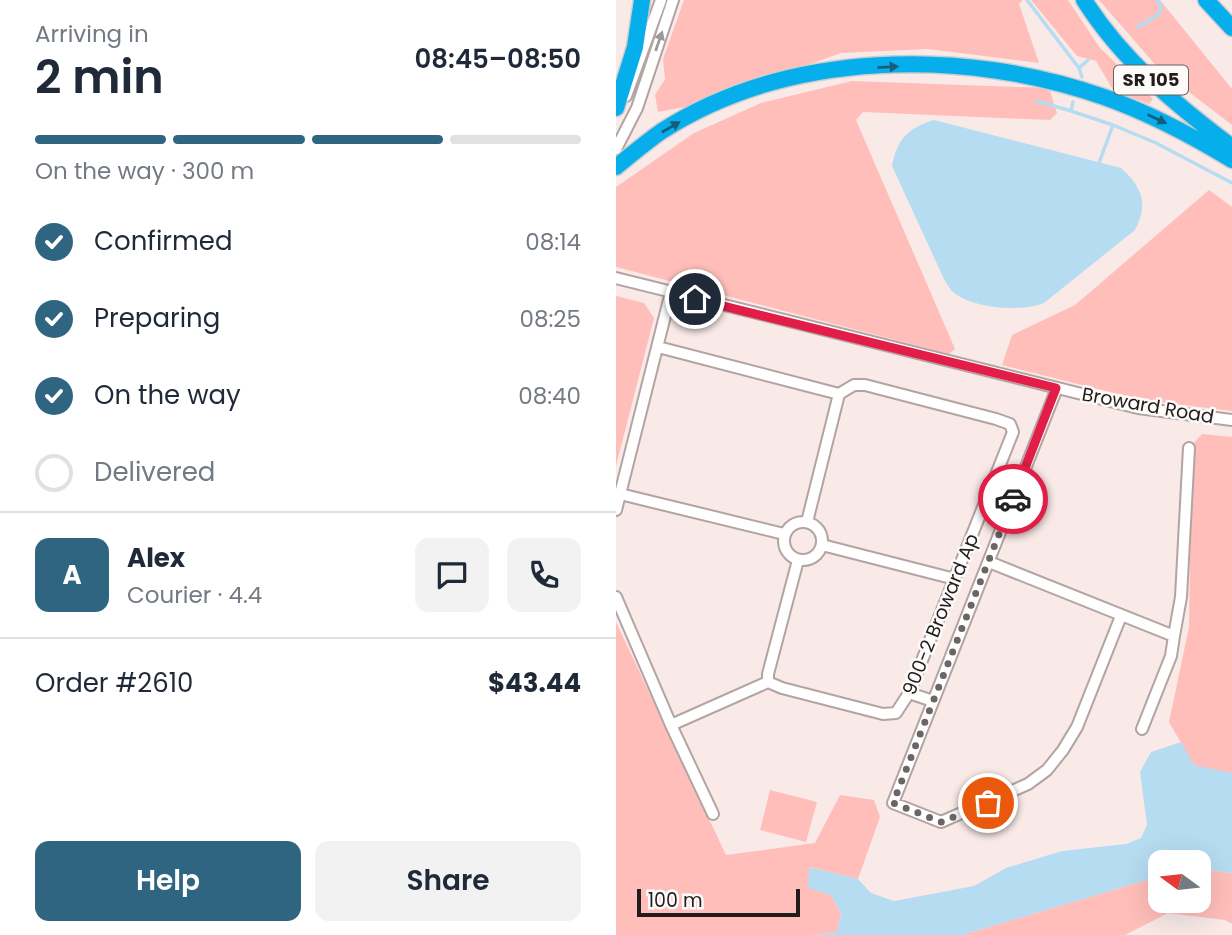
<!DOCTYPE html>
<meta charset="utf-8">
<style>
:root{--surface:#fff;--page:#f2f2f3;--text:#1f2937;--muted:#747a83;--line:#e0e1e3;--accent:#2f6580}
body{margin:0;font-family:Poppins,sans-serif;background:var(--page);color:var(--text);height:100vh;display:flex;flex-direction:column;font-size:26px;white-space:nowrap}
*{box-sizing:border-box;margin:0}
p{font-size:23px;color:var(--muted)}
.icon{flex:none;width:38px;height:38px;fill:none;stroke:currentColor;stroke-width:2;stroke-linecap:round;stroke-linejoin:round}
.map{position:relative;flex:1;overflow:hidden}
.sheet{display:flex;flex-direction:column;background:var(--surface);width:616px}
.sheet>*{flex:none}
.needle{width:46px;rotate:285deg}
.fabs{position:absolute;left:532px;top:850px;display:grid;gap:14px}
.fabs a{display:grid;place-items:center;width:63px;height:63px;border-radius:14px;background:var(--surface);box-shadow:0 7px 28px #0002;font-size:35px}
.scale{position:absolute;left:21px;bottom:18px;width:163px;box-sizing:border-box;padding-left:7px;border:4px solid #221d1c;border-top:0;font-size:19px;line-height:24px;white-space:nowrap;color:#221d1c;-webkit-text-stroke:5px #fdfafa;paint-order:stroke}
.pin{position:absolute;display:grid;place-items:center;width:60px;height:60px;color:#fff;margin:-30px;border:4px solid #fff;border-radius:50%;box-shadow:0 2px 7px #0007}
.courier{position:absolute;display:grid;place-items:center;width:70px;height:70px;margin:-35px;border:5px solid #e11d48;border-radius:50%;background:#fff;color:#222;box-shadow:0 2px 9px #0007}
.overview em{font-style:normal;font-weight:600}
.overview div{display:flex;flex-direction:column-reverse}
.overview{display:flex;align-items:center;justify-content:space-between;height:119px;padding:0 35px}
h1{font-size:46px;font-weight:600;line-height:52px}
.bar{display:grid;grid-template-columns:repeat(4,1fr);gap:10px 7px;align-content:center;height:84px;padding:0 35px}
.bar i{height:9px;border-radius:5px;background:var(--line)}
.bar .selected{background:var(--accent)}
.bar p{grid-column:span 4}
.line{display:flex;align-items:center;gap:18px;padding:0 35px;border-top:2px solid var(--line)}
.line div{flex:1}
.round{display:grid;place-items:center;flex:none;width:74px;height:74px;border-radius:14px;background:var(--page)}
ol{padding:0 35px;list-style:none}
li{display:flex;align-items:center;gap:21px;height:77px}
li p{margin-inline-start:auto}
li .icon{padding:7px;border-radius:50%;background:var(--accent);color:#fff;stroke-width:4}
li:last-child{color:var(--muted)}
li i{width:38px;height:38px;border:4px solid var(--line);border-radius:50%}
.action{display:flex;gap:14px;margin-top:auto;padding:14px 35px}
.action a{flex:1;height:80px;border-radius:14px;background:var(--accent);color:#fff;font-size:28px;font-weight:600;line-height:80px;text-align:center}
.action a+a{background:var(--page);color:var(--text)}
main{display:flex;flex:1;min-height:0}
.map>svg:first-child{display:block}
.green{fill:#ffbeba}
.water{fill:#b6dcf1}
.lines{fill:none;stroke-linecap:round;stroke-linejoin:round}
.stream{stroke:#b6dcf1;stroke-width:3.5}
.minor-casing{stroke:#b2a4a2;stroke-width:14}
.highway-casing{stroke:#cecdcd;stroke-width:19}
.minor{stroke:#fff;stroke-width:10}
.highway{stroke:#06aeeb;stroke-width:16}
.oneway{fill:#9c9999}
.oneway2{fill:#155e79}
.done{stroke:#6d6563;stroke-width:7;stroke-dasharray:0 12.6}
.route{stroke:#e11d48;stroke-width:9}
.labels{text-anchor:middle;stroke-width:5;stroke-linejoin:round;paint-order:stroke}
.shield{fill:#fdfafa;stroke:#645f5f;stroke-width:2}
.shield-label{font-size:18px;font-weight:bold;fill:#221d1c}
.street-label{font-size:19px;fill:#221d1c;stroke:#fdfafa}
</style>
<main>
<section class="sheet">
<div class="overview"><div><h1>2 min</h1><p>Arriving in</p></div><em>08:45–08:50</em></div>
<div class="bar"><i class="selected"></i><i class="selected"></i><i class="selected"></i><i></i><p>On the way · 300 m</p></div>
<ol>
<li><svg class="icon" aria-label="check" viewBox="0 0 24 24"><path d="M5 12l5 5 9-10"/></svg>Confirmed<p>08:14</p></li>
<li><svg class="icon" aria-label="check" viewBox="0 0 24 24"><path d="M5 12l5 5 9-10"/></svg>Preparing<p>08:25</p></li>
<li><svg class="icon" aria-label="check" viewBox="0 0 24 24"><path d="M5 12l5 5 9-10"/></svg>On the way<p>08:40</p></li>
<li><i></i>Delivered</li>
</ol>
<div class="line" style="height:126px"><b class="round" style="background:var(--accent);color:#fff">A</b><div><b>Alex</b><p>Courier · 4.4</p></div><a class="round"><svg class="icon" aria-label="chat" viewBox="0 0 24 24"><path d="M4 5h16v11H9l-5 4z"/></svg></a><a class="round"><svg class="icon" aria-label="phone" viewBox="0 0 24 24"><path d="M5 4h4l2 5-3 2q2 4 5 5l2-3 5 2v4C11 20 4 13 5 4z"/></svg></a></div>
<div class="line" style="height:91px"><div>Order #2610</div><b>$43.44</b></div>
<div class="action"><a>Help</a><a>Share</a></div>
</section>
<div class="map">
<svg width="616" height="935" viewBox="0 0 616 935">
<rect width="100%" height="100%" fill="#f9eae8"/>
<!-- green -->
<path class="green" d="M68,0H407L403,4L423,63L312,49L225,53L80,105L42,112L39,95L49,79L47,59Z
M415,0H452L484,48L537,99L533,104L497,90L480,61L461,56Z
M483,0H544L616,89V125L543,69Z
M236,81L433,88L441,113L434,120L247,112L240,120L339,349L333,354L0,267V187L78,133L145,103Z
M593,190L616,207V411L526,400L386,365L396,335L459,305Z
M0,296L28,303L38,318L0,466Z
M586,434L616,437V773L611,774L578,765L553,722L573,627L576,445Z
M0,622L110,855L199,843L224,795L258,800L264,817L242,879L194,867L215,895L225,914L221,932L199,935H0Z
M154,790L201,802L190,842L144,830Z
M583,869L616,873V924L609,920L552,913L509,935H346L544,876V901H583Z"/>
<!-- water -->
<path class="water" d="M318,120L505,168C526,187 533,204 519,230L428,303C406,312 357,309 337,292C334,289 330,283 328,279L276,166C281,140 291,128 318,120Z
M565,742L578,765L616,773V873L583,869V863H544V876L346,935H199L221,932L225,914L215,895L192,888L193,867L242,879L255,893L278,901L358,886L390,868L446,851L510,844L525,838L531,825L524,772L535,752Z"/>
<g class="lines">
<!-- stream -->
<path class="stream" d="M411,0L463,68L466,77
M522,27L543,14L545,6L541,0
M463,68L472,60
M421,101L455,111
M457,102L455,111L497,125
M483,163L497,125L540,143L616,183"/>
<defs>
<path id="minor" d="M10,96L45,0
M0,149L21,108L57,0
M0,278L522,408L616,420
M441,388L277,803L325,822L412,784L431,770L447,750L461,727L505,616
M4,494L168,534
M0,510L55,292
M168 541a19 19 0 1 1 38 0a19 19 0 1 1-38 0Z
M191,522L223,394
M206,545L339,579
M373,562L558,636L565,597L573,448
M0,597L55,725L152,682L166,688L267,714L280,713L293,693L397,432L394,424L380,419L249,385H238L223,394L42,347
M152,682V674L182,560
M293,693L317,701
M55,725L97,814
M526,729L555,656L558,636"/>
<path id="highway" d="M468,0C506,60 560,105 616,147
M590,0L616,28
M0,108L19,47L26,0
M0,167C15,155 30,142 46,131C172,50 349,48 488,97C533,113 575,135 616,160"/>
</defs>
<!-- minor casing -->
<use href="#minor" class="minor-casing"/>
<!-- highway casing -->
<use href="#highway" class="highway-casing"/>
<!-- minor -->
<use href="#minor" class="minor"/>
<!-- highway -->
<use href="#highway" class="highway"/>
</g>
<!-- one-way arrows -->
<defs><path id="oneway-solid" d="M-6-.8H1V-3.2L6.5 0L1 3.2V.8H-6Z" transform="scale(1.75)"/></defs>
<use class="oneway" href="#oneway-solid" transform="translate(43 41) rotate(-71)"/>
<g class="oneway2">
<use href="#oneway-solid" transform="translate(272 67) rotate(-3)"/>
<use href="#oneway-solid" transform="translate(541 119) rotate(25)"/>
<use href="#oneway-solid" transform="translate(55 127) rotate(-30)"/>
</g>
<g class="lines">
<!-- done -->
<path class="done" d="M372,803L325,822L277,803L397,499"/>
<!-- route -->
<path class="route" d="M79,299L440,388L397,499"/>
</g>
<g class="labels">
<!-- shield labels -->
<rect class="shield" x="498" y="65.5" width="74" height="29" rx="5"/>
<g class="shield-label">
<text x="535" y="86">SR 105</text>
</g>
<!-- street labels -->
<g class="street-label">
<text transform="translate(532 405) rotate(10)" y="7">Broward Road</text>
<text transform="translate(324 614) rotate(-68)" y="7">900-2 Broward Ap</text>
</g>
</g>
</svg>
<div class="fabs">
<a><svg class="needle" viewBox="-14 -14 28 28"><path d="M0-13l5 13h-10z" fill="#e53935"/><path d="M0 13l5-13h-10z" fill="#747a83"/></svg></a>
</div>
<div class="scale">100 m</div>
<div class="pin" style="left:372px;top:803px;background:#ea580c"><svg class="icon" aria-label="bag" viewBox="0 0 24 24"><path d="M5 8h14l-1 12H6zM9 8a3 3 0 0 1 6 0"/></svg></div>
<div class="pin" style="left:79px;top:299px;background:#1f2937"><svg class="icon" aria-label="home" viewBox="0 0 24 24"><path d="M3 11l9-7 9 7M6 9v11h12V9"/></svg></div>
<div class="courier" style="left:397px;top:499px"><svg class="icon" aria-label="car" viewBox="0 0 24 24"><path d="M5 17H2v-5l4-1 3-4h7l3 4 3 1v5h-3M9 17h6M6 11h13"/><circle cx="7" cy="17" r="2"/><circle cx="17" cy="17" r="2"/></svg></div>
</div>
</main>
